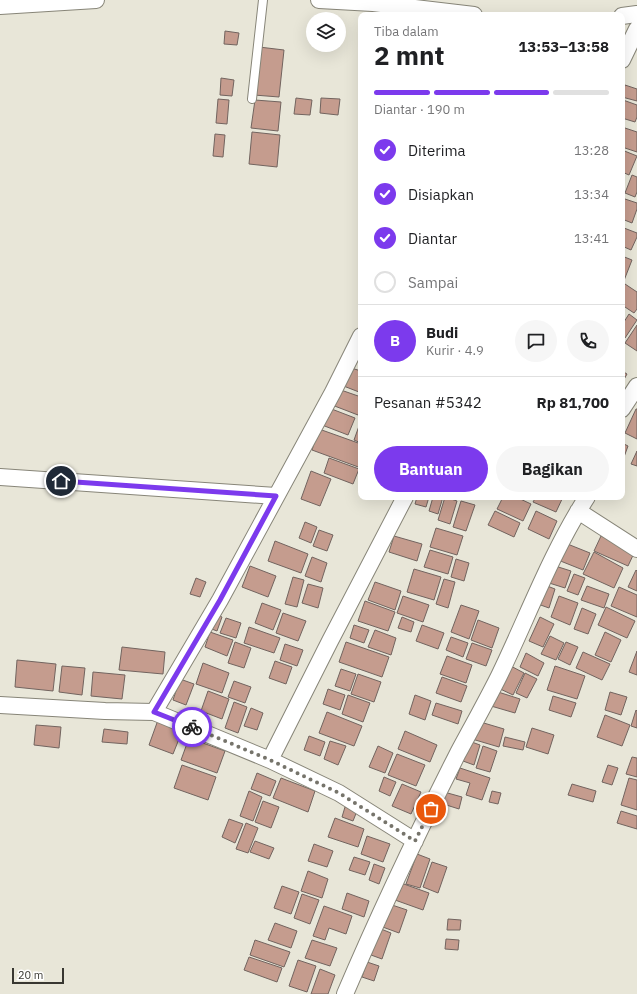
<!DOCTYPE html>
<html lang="id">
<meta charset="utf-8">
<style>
:root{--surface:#fff;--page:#f6f6f6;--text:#202124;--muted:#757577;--line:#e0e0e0;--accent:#7c3aed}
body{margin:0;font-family:"IBM Plex Sans",sans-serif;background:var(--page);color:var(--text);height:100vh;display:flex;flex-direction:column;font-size:15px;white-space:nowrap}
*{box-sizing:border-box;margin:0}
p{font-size:13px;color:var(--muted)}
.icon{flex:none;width:22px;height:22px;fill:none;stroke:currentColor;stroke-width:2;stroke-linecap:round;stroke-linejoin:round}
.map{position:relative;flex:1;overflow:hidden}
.panel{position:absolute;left:358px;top:12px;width:267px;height:488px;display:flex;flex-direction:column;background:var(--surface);border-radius:8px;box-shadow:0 4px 16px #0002}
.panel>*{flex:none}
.buttons{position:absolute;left:306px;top:12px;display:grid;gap:8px}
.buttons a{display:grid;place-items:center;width:40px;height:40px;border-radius:50%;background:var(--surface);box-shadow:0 4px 16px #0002;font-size:20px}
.scale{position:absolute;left:12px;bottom:10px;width:52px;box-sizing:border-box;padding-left:4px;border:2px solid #383731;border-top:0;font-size:11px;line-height:14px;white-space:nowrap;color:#383731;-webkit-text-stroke:3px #fff;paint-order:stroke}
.pin{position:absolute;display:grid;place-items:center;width:34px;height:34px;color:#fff;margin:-17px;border:2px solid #fff;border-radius:50%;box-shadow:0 1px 4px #0007}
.courier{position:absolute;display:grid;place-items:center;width:40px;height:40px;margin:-20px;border:3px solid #7c3aed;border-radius:50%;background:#fff;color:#222;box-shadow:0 1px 5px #0007}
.overview em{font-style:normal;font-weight:700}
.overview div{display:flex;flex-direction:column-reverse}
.overview{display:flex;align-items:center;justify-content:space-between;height:68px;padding:0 16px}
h1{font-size:26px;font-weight:700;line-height:30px}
.bar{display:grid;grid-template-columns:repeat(4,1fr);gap:6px 4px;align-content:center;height:48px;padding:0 16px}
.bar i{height:5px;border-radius:3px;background:var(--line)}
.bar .on{background:var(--accent)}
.bar p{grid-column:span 4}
.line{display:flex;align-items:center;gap:10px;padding:0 16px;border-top:1px solid var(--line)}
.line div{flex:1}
.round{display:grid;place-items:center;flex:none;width:42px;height:42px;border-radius:21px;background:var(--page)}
ol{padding:0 16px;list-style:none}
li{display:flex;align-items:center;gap:12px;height:44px}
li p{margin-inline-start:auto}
li .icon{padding:4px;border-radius:50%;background:var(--accent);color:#fff;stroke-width:4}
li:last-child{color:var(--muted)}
li i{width:22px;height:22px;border:2px solid var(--line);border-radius:50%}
.cta{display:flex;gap:8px;margin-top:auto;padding:8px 16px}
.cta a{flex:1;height:46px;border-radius:24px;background:var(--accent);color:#fff;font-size:16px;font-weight:700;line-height:46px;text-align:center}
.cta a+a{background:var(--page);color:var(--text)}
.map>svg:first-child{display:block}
.building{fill:#c59c8e;stroke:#72645f}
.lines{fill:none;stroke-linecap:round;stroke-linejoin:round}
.service-casing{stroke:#878578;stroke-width:10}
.minor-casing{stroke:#878578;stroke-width:18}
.service{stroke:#fff;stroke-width:8}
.minor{stroke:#fff;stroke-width:16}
.done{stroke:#76746b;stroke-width:4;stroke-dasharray:0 7.2}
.route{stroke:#7c3aed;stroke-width:5}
</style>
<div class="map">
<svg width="637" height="994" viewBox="0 0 637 994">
<rect width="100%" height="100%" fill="#e8e6d8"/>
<!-- building -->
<path class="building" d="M225,31L239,33L237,45L224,44Z
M259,47L284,50L279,97L254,95Z
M221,78L234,80L232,96L220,95Z
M625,85L637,89V101L622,97Z
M296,98L312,100L310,115L294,114Z
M321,98L340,99L338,115L320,113Z
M218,99L229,100L227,124L216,123Z
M255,100L281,102L278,131L251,128Z
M623,100L637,105V117L635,122L622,118V103Z
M622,127L637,132V152L622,147Z
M252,132L280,135L277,167L249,164Z
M215,134L225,135L223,157L213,156Z
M622,150L637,156L629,175L622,172Z
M632,175L637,177V192L635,197L625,193Z
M622,198L637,203V209L632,223L622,219Z
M624,228L637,233V237L631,250L622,246V233Z
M622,256L632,260L623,283L622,282Z
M625,284L637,292V309L634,313L622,305V290Z
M629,314L637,320L625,338L622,336V325Z
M637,325V351L625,343Z
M348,367L361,371V388L359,392L341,385Z
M622,371L627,374L622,383Z
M338,389L361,397V407L358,415L332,405Z
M329,408L355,418L348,435L322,425Z
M636,409H637V439L625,433Z
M359,426H361V443L354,440Z
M319,429L361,444V468L312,450Z
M622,443L628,446L624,457L622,456Z
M637,451V466L631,464Z
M329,458L359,469L353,484L324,473Z
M311,471L331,479L320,506L301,499Z
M417,497H429L426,507L415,504Z
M433,497H443L438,514L429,511Z
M445,497L457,501L450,524L438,520Z
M503,497H516L531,504L523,521L497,509Z
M536,497H563L556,512L533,502Z
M461,501L475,505L466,531L453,527Z
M495,511L520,523L514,537L488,525Z
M536,511L557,521L549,539L528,529Z
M305,522L317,527L311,543L299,538Z
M436,528L463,536L457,555L430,547Z
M319,530L333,535L327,551L313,546Z
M394,536L422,544L417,561L389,552Z
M601,536L635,551L628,566L594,551Z
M275,541L308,554L301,573L268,561Z
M565,543L590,553L583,570L558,560Z
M430,550L453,557L448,574L424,567Z
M594,552L623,568L614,588L583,574Z
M312,557L327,563L321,582L305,576Z
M456,559L469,563L464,581L451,577Z
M552,565L571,571L565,588L546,582Z
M250,566L276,576L268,597L242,587Z
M414,569L441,577L434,600L407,592Z
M636,570L637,571V591L628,587Z
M574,574L585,578L578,595L567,591Z
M293,577L304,580L297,607L285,604Z
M196,578L206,582L200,597L190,594Z
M444,579L455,582L448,608L436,604Z
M375,582L401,591L395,610L368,600Z
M308,584L323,588L318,608L302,603Z
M542,584L555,589L549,608L535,603Z
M587,586L609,594L604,608L581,600Z
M619,587L637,595V617L611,606Z
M403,596L429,605L423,622L397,613Z
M559,596L578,603L570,625L551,617Z
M365,601L395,612L388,631L358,621Z
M262,603L281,610L273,630L255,623Z
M461,605L479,611L469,639L451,632Z
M606,607L635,621L627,638L598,625Z
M582,608L596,614L588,634L574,629Z
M283,613L306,621L298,641L276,633Z
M215,614L222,617L217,631L209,628Z
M402,617L414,622L411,632L398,628Z
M540,617L554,624L543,647L529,641Z
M226,618L241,623L236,638L220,633Z
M478,620L499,628L492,648L471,640Z
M354,625L369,630L364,643L350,638Z
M422,625L444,633L438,649L416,641Z
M249,627L280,638L274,653L244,643Z
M375,630L396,638L391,655L368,647Z
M210,632L233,640L227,656L205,647Z
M605,632L621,640L611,662L595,655Z
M550,636L564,643L556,660L541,654Z
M451,637L468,643L463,657L446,650Z
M235,642L251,648L244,668L228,663Z
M346,642L389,657L382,677L339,662Z
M566,642L578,647L570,665L558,659Z
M472,643L492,650L486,666L466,659Z
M285,644L303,650L297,666L280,660Z
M122,647L165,652L163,674L119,670Z
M637,651V675L629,672Z
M583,652L610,664L602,680L576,668Z
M526,653L544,663L538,676L520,667Z
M447,656L472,665L466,683L440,674Z
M17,660L56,664L53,691L15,687Z
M275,661L292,667L286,684L269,678Z
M203,663L229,673L222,693L196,684Z
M507,664L524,673L513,695L496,687Z
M62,666L85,668L82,695L59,692Z
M555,666L585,676L577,699L547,690Z
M341,669L356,674L350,691L335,686Z
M93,672L125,675L122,699L91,696Z
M525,673L537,679L527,698L516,693Z
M358,674L381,682L374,702L351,694Z
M442,677L467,686L461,702L436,693Z
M180,679L194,684L186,705L173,700Z
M234,681L251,687L245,703L228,697Z
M328,689L345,695L340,710L323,704Z
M208,691L229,699L222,719L201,711Z
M495,691L520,699L515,713L491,706Z
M610,692L627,697L621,715L605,710Z
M348,695L370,703L363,722L342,714Z
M415,695L431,701L425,720L409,714Z
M553,696L576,703L571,717L549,710Z
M234,702L247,707L238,733L225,728Z
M436,703L462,711L458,724L432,715Z
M251,708L263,713L257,730L244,726Z
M636,710L637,711V728L631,726Z
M327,712L362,726L354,746L319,733Z
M605,715L630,725L622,746L597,737Z
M158,720L183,729L173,754L149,745Z
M477,721L504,729L499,747L472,739Z
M36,725L61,727L59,748L34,745Z
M532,728L554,735L548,754L526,747Z
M104,729L128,732L127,744L102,742Z
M405,731L437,745L430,762L398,749Z
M309,736L325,742L320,756L304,750Z
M505,737L525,742L523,750L503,746Z
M189,738L225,751L217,773L181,760Z
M330,741L346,746L338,765L324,759Z
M469,741L480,745L474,765L463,761Z
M378,746L393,753L385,773L369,767Z
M483,746L497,751L490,772L476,768Z
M397,754L425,765L416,786L388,775Z
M632,757L637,758V777L626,774Z
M182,765L216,777L208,800L174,788Z
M608,765L618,768L612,785L602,782Z
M460,768L490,778L482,800L466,795L470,783L456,779Z
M257,773L276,781L270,796L251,789Z
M384,777L396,782L390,796L379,791Z
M281,778L315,791L308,812L273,798Z
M629,778L637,780V810L621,805Z
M402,784L421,792L411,814L392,806Z
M572,784L596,791L593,802L568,795Z
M249,791L262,797L253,821L240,816Z
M492,791L501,793L498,804L489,802Z
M444,792L462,797L459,809L440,803Z
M263,801L279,807L271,828L255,822Z
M345,807L357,811L353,821L342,817Z
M621,811L637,816V829L617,823Z
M335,818L364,829L358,847L328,837Z
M229,819L243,824L235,843L222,837Z
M246,823L258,828L248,853L236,849Z
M367,836L390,844L383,862L361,854Z
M255,841L274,848L269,859L250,852Z
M314,844L333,851L327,867L308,861Z
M417,854L430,859L420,888L406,884Z
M354,857L370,862L365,875L349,870Z
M432,862L447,867L438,893L423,887Z
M374,864L385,868L379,884L369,880Z
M308,871L328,879L322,898L301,891Z
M401,883L429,893L423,910L395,900Z
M282,886L299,892L291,914L274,908Z
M347,893L369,901L364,917L342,909Z
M302,894L319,900L310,924L294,918Z
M389,904L407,910L399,933L380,926Z
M324,906L352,916L346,934L329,928L325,940L313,936Z
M448,919L461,920L460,930H447Z
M275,923L297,931L291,948L268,940Z
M381,929L391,933L382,959L371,955Z
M446,939L459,940L458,950L445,949Z
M255,940L290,952L284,967L250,955Z
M312,940L337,948L330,966L305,958Z
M249,957L282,968L277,982L244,970Z
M298,960L316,966L307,992L289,986Z
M367,962L379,966L374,981L362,977Z
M320,969L335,975L328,994H311Z"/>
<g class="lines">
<defs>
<path id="service" d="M252,99L263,0"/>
<path id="minor" d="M319,0L373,3L474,15
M0,6L96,0
M622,16L637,14
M622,60L637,29
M622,409L637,386
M0,477L276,496
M405,497L330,641L270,760L339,793L415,841
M578,511L637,549
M0,705L105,711L154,712L270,760
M154,712L220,600L333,392L361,336
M345,994C380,912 418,832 458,753C472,727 486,702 499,676C528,616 551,553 587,497"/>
</defs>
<!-- service casing -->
<use href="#service" class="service-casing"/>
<!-- minor casing -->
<use href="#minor" class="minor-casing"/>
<!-- service -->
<use href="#service" class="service"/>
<!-- minor -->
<use href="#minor" class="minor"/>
</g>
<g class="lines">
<!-- done -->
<path class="done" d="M192,727L270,760L339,793L415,841L431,809"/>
<!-- route -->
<path class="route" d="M61,481L276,496L220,600L154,712L192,727"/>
</g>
</svg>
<div class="buttons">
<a><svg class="icon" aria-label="layers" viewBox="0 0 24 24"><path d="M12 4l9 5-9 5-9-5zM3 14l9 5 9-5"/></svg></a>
</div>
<div class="scale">20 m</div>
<div class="pin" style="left:431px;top:809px;background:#ea580c"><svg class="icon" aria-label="bag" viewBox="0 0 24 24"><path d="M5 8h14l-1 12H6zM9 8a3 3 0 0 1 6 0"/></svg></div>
<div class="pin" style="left:61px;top:481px;background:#1f2937"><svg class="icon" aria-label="home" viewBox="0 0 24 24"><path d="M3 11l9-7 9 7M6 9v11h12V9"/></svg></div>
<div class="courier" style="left:192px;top:727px"><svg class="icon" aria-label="bike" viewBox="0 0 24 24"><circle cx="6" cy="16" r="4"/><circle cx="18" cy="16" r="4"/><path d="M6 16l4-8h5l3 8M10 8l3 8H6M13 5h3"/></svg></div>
<section class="panel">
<div class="overview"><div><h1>2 mnt</h1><p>Tiba dalam</p></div><em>13:53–13:58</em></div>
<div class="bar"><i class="on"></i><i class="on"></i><i class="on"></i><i></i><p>Diantar · 190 m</p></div>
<ol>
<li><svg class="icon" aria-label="check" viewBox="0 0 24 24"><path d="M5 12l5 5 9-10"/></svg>Diterima<p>13:28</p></li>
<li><svg class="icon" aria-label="check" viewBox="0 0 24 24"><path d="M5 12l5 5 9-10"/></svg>Disiapkan<p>13:34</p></li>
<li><svg class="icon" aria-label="check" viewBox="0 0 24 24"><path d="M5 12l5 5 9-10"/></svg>Diantar<p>13:41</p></li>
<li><i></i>Sampai</li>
</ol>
<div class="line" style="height:72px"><b class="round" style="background:var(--accent);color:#fff">B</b><div><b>Budi</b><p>Kurir · 4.9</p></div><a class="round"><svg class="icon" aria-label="chat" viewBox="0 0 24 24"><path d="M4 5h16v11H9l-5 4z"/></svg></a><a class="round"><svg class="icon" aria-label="phone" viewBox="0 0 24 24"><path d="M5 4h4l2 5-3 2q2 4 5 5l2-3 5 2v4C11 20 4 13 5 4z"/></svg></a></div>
<div class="line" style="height:52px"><div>Pesanan #5342</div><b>Rp 81,700</b></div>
<div class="cta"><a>Bantuan</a><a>Bagikan</a></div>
</section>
</div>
